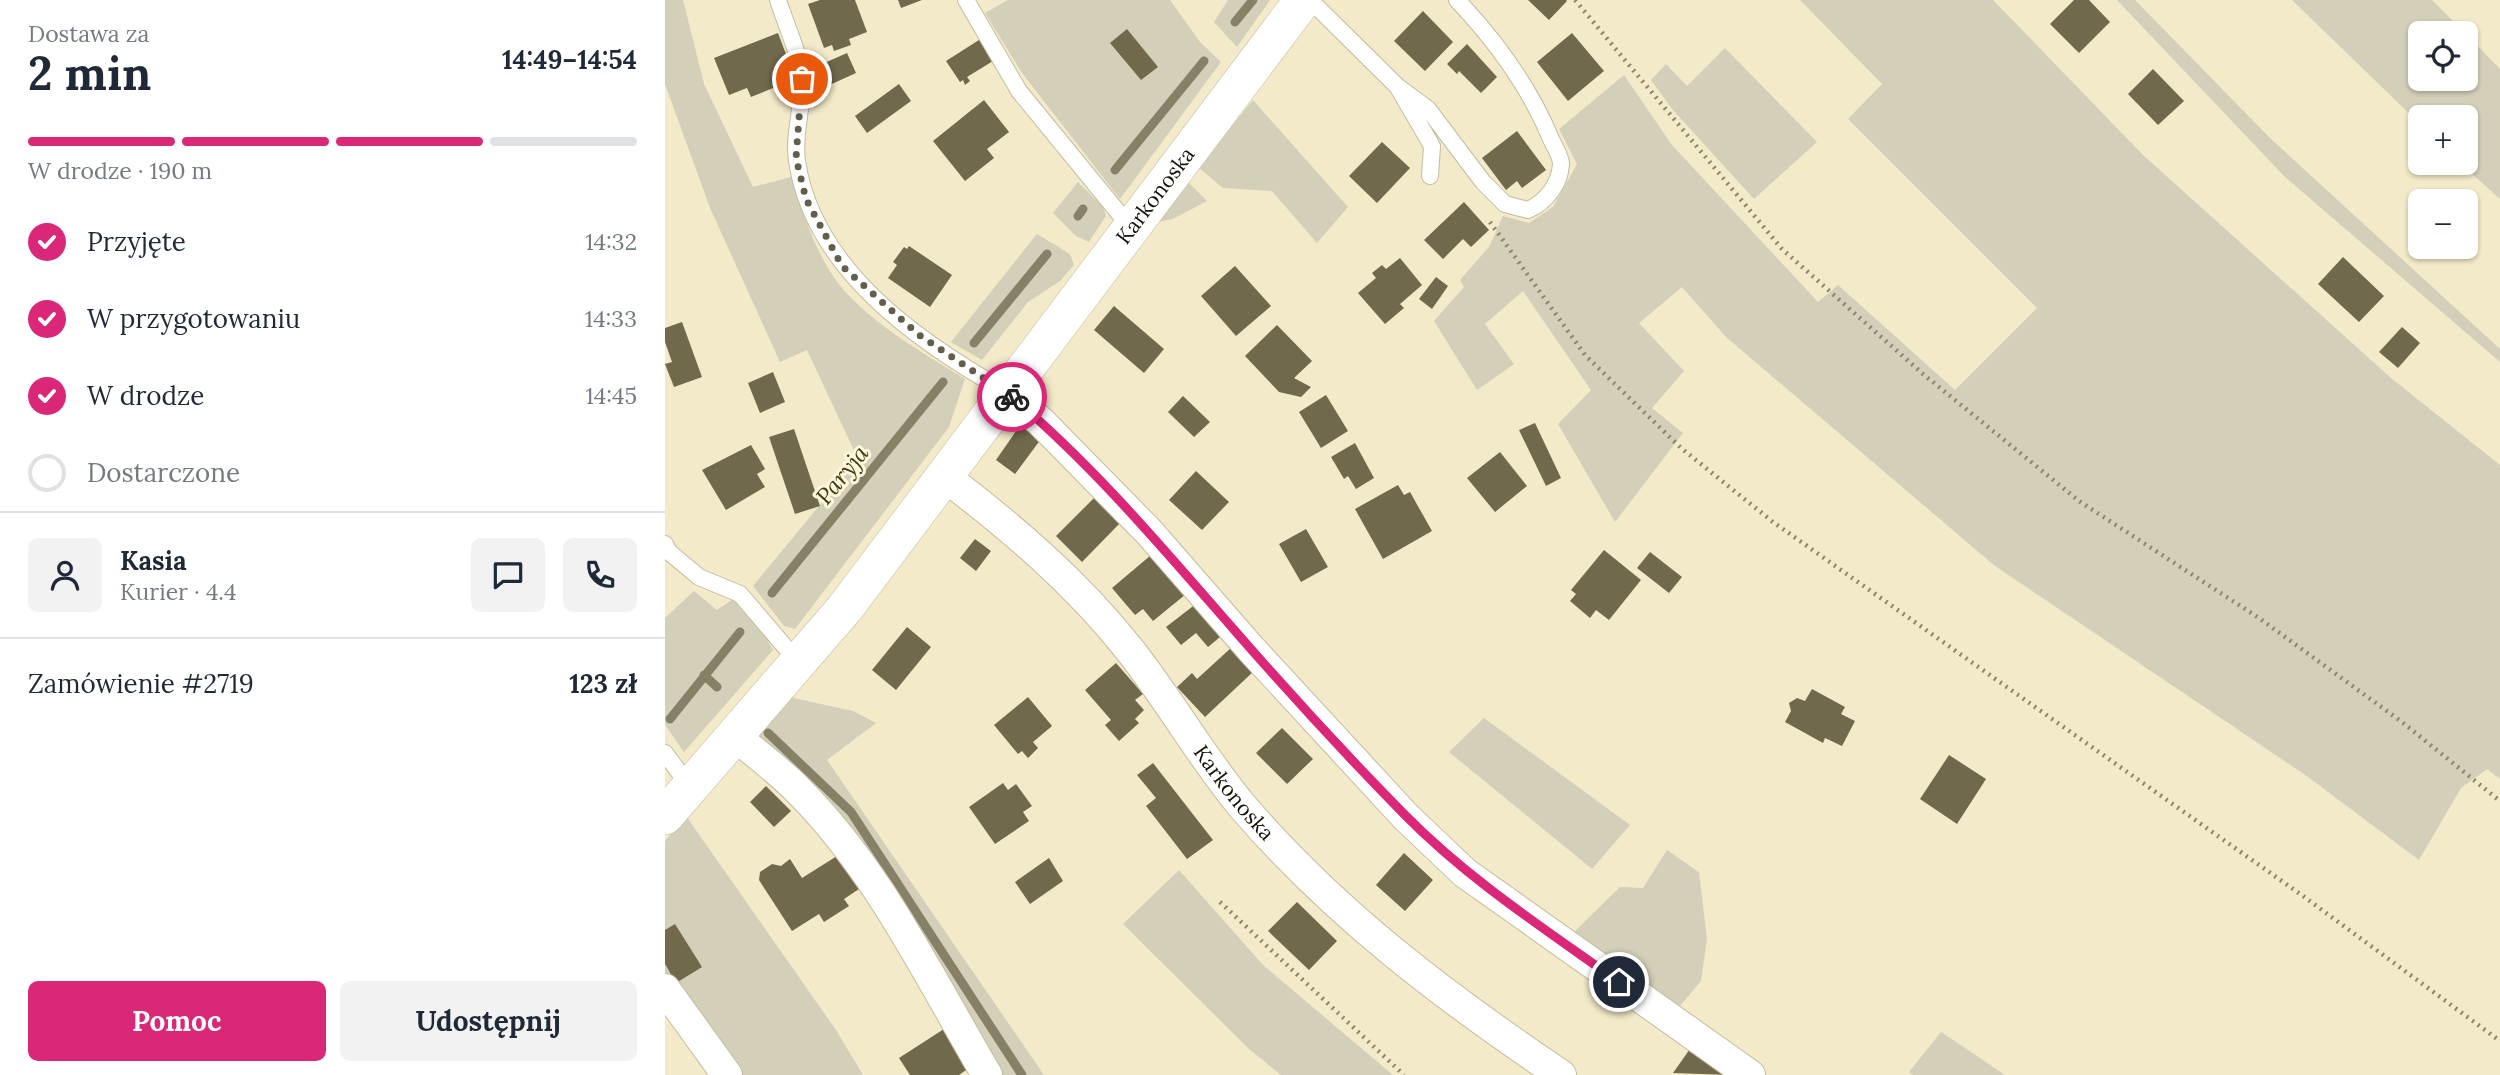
<!DOCTYPE html>
<html lang="pl">
<meta charset="utf-8">
<style>
:root{--surface:#fff;--page:#f2f2f3;--text:#1f2937;--muted:#747a83;--line:#e0e1e3;--accent:#db2777}
body{margin:0;font-family:Lora,serif;background:var(--page);color:var(--text);height:100vh;display:flex;flex-direction:column;font-size:26px;white-space:nowrap}
*{box-sizing:border-box;margin:0}
p{font-size:23px;color:var(--muted)}
.icon{flex:none;width:38px;height:38px;fill:none;stroke:currentColor;stroke-width:2;stroke-linecap:round;stroke-linejoin:round}
.map{position:relative;flex:1;overflow:hidden}
.panel{display:flex;flex-direction:column;background:var(--surface);width:665px}
.panel>*{flex:none}
.buttons{position:absolute;left:1743px;top:21px;display:grid;gap:14px}
.buttons a{display:grid;place-items:center;width:70px;height:70px;border-radius:10px;background:var(--surface);box-shadow:0 2px 5px #0004;font-size:35px}
.pin{position:absolute;display:grid;place-items:center;width:60px;height:60px;color:#fff;margin:-30px;border:4px solid #fff;border-radius:50%;box-shadow:0 2px 7px #0007}
.courier{position:absolute;display:grid;place-items:center;width:70px;height:70px;margin:-35px;border:5px solid #db2777;border-radius:50%;background:#fff;color:#222;box-shadow:0 2px 9px #0007}
.head em{font-style:normal;font-weight:700}
.head div{display:flex;flex-direction:column-reverse}
.head{display:flex;align-items:center;justify-content:space-between;height:119px;padding:0 28px}
h1{font-size:46px;font-weight:700;line-height:52px}
.bar{display:grid;grid-template-columns:repeat(4,1fr);gap:10px 7px;align-content:center;height:84px;padding:0 28px}
.bar i{height:9px;border-radius:5px;background:var(--line)}
.bar .current{background:var(--accent)}
.bar p{grid-column:span 4}
.line{display:flex;align-items:center;gap:18px;padding:0 28px;border-top:2px solid var(--line)}
.line div{flex:1}
.round{display:grid;place-items:center;flex:none;width:74px;height:74px;border-radius:10px;background:var(--page)}
ol{padding:0 28px;list-style:none}
li{display:flex;align-items:center;gap:21px;height:77px}
li p{margin-inline-start:auto}
li .icon{padding:7px;border-radius:50%;background:var(--accent);color:#fff;stroke-width:4}
li:last-child{color:var(--muted)}
li i{width:38px;height:38px;border:4px solid var(--line);border-radius:50%}
.cta{display:flex;gap:14px;margin-top:auto;padding:14px 28px}
.cta a{flex:1;height:80px;border-radius:10px;background:var(--accent);color:#fff;font-size:28px;font-weight:700;line-height:80px;text-align:center}
.cta a+a{background:var(--page);color:var(--text)}
main{display:flex;flex:1;min-height:0}
.map>svg:first-child{display:block}
.green{fill:#d4cfb9}
.lines{fill:none;stroke-linecap:round;stroke-linejoin:round}
.stream{stroke:#868066;stroke-width:9}
.building{fill:#70694c}
.service-casing{stroke:#c3bc9d;stroke-width:18}
.minor-casing{stroke:#c3bc9d;stroke-width:32}
.tertiary-casing{stroke:#c3bc9d;stroke-width:38}
.path{stroke:#8b866e;stroke-width:4.5;stroke-dasharray:2 5;stroke-linecap:butt}
.service{stroke:#fff;stroke-width:16}
.minor{stroke:#fff;stroke-width:30}
.tertiary{stroke:#fff;stroke-width:37}
.done{stroke:#625e4b;stroke-width:7;stroke-dasharray:0 12.6}
.route{stroke:#db2777;stroke-width:9}
.labels{text-anchor:middle;stroke-width:6;stroke-linejoin:round;paint-order:stroke}
.street-label{font-size:21px;fill:#151307;stroke:#fdf7dd}
.water-label{font-size:23px;font-style:italic;fill:#41380d;stroke:#fdf7dd}
</style>
<main>
<section class="panel">
<div class="head"><div><h1>2 min</h1><p>Dostawa za</p></div><em>14:49–14:54</em></div>
<div class="bar"><i class="current"></i><i class="current"></i><i class="current"></i><i></i><p>W drodze · 190 m</p></div>
<ol>
<li><svg class="icon" aria-label="check" viewBox="0 0 24 24"><path d="M5 12l5 5 9-10"/></svg>Przyjęte<p>14:32</p></li>
<li><svg class="icon" aria-label="check" viewBox="0 0 24 24"><path d="M5 12l5 5 9-10"/></svg>W przygotowaniu<p>14:33</p></li>
<li><svg class="icon" aria-label="check" viewBox="0 0 24 24"><path d="M5 12l5 5 9-10"/></svg>W drodze<p>14:45</p></li>
<li><i></i>Dostarczone</li>
</ol>
<div class="line" style="height:126px"><a class="round"><svg class="icon" aria-label="person" viewBox="0 0 24 24"><circle cx="12" cy="8" r="4"/><path d="M4 21q1-7 8-7t8 7"/></svg></a><div><b>Kasia</b><p>Kurier · 4.4</p></div><a class="round"><svg class="icon" aria-label="chat" viewBox="0 0 24 24"><path d="M4 5h16v11H9l-5 4z"/></svg></a><a class="round"><svg class="icon" aria-label="phone" viewBox="0 0 24 24"><path d="M5 4h4l2 5-3 2q2 4 5 5l2-3 5 2v4C11 20 4 13 5 4z"/></svg></a></div>
<div class="line" style="height:91px"><div>Zamówienie #2719</div><b>123 zł</b></div>
<div class="cta"><a>Pomoc</a><a>Udostępnij</a></div>
</section>
<div class="map">
<svg width="1835" height="1075" viewBox="0 0 1835 1075">
<rect width="100%" height="100%" fill="#f2eac9"/>
<!-- green -->
<path class="green" d="M0,0H18L39,84L88,187L126,177C137,210 148,246 168,276C195,317 258,353 300,379L284,427L130,629L119,626L88,586L193,459L142,350L115,362L45,208L0,84Z
M343,0H505L535,42L556,62L455,199L357,73L320,13Z
M563,0H605L572,47L549,22Z
M1135,0H1328L1478,155L1726,378L1835,465V779L1822,769L1796,788L1754,860L1639,774L1330,566L1061,337L1017,287L974,323L1019,371L987,408L1018,433L950,522L893,424L926,390L858,291L820,324L849,364L812,390L769,321L799,287L795,280L824,247L838,216L864,223L888,207L912,164L894,129L959,75L1007,145L1153,302L1173,285L1290,390L1372,308L1183,119L1217,84Z
M1452,0H1470L1605,138L1835,349V362L1619,176Z
M1627,0H1767L1800,33H1755V79H1801V34L1835,69V199L1795,163H1801V117H1755V124Z
M1060,48L1152,142L1089,199L1007,109L986,80L1001,64L1022,86Z
M588,100L683,207L652,243L607,191L558,188L533,167Z
M521,180L542,201L508,219L482,224Z
M413,182L438,207L441,216L424,242L411,236L388,213Z
M372,234L405,254L409,265L395,281L363,302L317,360L286,342Z
M29,591L52,610L68,599L97,630L108,650L19,752L0,725V618Z
M124,697L188,711L211,723L162,760L379,1075H335L89,735Z
M819,718L965,825L927,869L784,752Z
M21,816L171,1030L198,1075H76L0,973V841Z
M1002,850L1034,872L1042,939L1036,981L1014,1007L907,934L955,887L978,888Z
M514,870L598,965L728,1075H616L583,1048L458,924Z
M1276,1032L1340,1075H1248L1244,1072Z"/>
<g class="lines">
<!-- stream -->
<path class="stream" d="M570,22L588,0
M450,170L539,61
M413,216L418,209
M309,343L382,254
M107,593L278,382
M39,675L52,687
M5,719L75,632
M103,733L186,812L357,1075"/>
</g>
<!-- building -->
<path class="building" d="M155,0H190L202,32L184,39L186,45L169,51L167,45L159,48L143,4Z
M233,0H257L236,8Z
M863,0H901L902,1L884,20Z
M1409,0H1424L1445,22L1414,53L1385,24Z
M758,11L788,42L760,71L729,41Z
M462,29L493,67L476,80L445,43Z
M113,33L127,70L109,77L113,86L86,97L82,88L64,95L49,58Z
M907,33L939,71L903,101L872,62Z
M314,40L328,61L302,77L305,81L300,85L298,80L295,82L281,61Z
M802,44L832,77L816,93L794,71L792,74L782,64Z
M182,53L191,73L158,88L148,68Z
M1488,69L1519,101L1493,125L1463,94Z
M234,84L246,101L202,133L190,116Z
M319,100L344,132L322,149L329,158L300,181L268,141Z
M852,131L881,170L857,188L852,181L841,190L817,158Z
M717,142L745,168L712,203L684,176Z
M799,202L824,230L806,247L798,239L778,259L759,240Z
M244,246L287,275L265,307L223,278L232,265L228,262L239,247L242,249Z
M1678,257L1719,296L1694,322L1653,284Z
M735,258L757,285L735,304L739,308L720,324L693,293L711,278L707,273L717,265L721,269Z
M570,266L606,306L571,336L536,296Z
M771,277L783,286L767,309L754,299Z
M449,306L499,349L479,373L429,330Z
M17,322L37,377L9,387L0,364L7,362L0,342V328Z
M612,325L647,361L629,378L646,387L636,397L614,392L580,356Z
M1737,327L1755,343L1733,368L1714,352Z
M108,372L120,402L95,413L83,383Z
M661,395L683,431L656,448L634,412Z
M518,396L545,422L529,437L503,412Z
M870,423L896,478L881,486L854,430Z
M356,424L376,439L350,474L331,460Z
M129,429L155,506L130,514L104,437Z
M690,443L709,478L691,489L683,476L679,479L666,457Z
M86,445L100,469L92,474L100,487L61,510L37,470Z
M835,452L862,486L830,512L802,478Z
M531,471L564,502L537,530L504,500Z
M733,485L739,495L745,492L767,531L718,559L690,509Z
M430,497L456,522L417,562L391,536Z
M641,529L663,567L636,582L614,544Z
M310,539L326,551L311,571L295,558Z
M492,550L526,590L488,621L478,609L470,615L447,588Z
M939,550L976,580L944,620L931,610L925,618L905,601L911,594L906,590Z
M985,552L1017,577L1004,593L972,568Z
M536,600L561,632L543,647L531,633L516,645L501,627Z
M242,627L266,647L231,690L207,670Z
M567,647L589,671L540,717L512,687L527,673L532,679Z
M451,663L478,694L470,700L479,710L470,719L474,723L454,741L440,725L446,720L420,690Z
M1147,689L1180,707L1176,714L1190,721L1177,746L1160,738L1158,743L1120,722L1126,711L1124,703L1132,698L1140,701Z
M363,697L387,726L368,742L373,748L363,758L357,751L353,754L329,725Z
M617,728L648,759L622,784L591,753Z
M1284,755L1321,779L1292,824L1255,799Z
M488,763L548,840L522,859L481,806L491,798L472,775Z
M338,783L343,790L351,784L367,806L358,812L364,821L330,844L304,807Z
M101,786L126,811L109,827L85,802Z
M739,853L768,880L740,911L711,885Z
M172,856L194,889L179,899L184,906L159,922L154,914L127,931L94,880L95,872L107,864L116,866L125,859L137,878Z
M384,858L398,881L365,904L350,882Z
M632,902L672,941L644,970L603,931Z
M10,924L37,967L11,983L0,964V930Z
M279,1029L304,1068L294,1075H245L234,1058Z
M1027,1046L1066,1075L1008,1073Z"/>
<g class="lines">
<defs>
<path id="service" d="M113,0C120,23 137,59 137,81C138,107 128,135 132,161C148,269 253,342 342,392
M301,0L354,91L466,228
M645,0L732,86L767,146L765,176
M732,86L763,109L818,182L840,204L863,210C881,202 895,184 896,164C896,156 889,146 886,139C864,86 831,41 792,0
M0,544L4,552L34,577L75,594L133,662
M0,753L25,787"/>
<g id="minor">
<path d="M342,392L376,422L484,532L586,649L741,817L800,873L1085,1075"/>
<path id="s1" d="M279,476C346,527 411,582 464,649C504,699 536,757 578,807C670,914 780,997 896,1075"/>
<path d="M70,736C90,753 112,769 131,788C213,869 264,977 322,1075"/>
<path d="M0,989L62,1075"/>
</g>
<g id="tertiary">
<path id="s2" d="M0,816L180,608L638,0"/>
</g>
</defs>
<!-- service casing -->
<use href="#service" class="service-casing"/>
<!-- minor casing -->
<use href="#minor" class="minor-casing"/>
<!-- tertiary casing -->
<use href="#tertiary" class="tertiary-casing"/>
<!-- path -->
<path class="path" d="M910,0L1117,249L1258,374L1414,501L1594,618L1737,722L1835,801
M825,222L920,355L1016,448L1108,522L1638,896L1835,1041
M555,902L739,1075"/>
<!-- service -->
<use href="#service" class="service"/>
<!-- minor -->
<use href="#minor" class="minor"/>
<!-- tertiary -->
<use href="#tertiary" class="tertiary"/>
</g>
<g class="lines">
<!-- done -->
<path class="done" d="M137,79L131,158L141,199L177,266L254,335L347,397"/>
<!-- route -->
<path class="route" d="M347,397C430,467 500,551 571,632C625,694 682,756 740,815C804,880 880,929 954,982"/>
</g>
<g class="labels">
<!-- street labels -->
<g class="street-label">
<text dy="7" stroke="none"><textPath href="#s2" startOffset="791">Karkonoska</textPath></text>
<text dy="7" stroke="none"><textPath href="#s1" startOffset="432">Karkonoska</textPath></text>
</g>
<!-- water labels -->
<g class="water-label">
<text transform="translate(177 475) rotate(-51)" y="8">Paryja</text>
</g>
</g>
</svg>
<div class="buttons">
<a><svg class="icon" aria-label="locate" viewBox="0 0 24 24"><circle cx="12" cy="12" r="6"/><path d="M12 2v4M12 18v4M2 12h4M18 12h4"/></svg></a>
<a>+</a>
<a>−</a>
</div>
<div class="pin" style="left:137px;top:79px;background:#ea580c"><svg class="icon" aria-label="bag" viewBox="0 0 24 24"><path d="M5 8h14l-1 12H6zM9 8a3 3 0 0 1 6 0"/></svg></div>
<div class="pin" style="left:954px;top:982px;background:#1f2937"><svg class="icon" aria-label="home" viewBox="0 0 24 24"><path d="M3 11l9-7 9 7M6 9v11h12V9"/></svg></div>
<div class="courier" style="left:347px;top:397px"><svg class="icon" aria-label="bike" viewBox="0 0 24 24"><circle cx="6" cy="16" r="4"/><circle cx="18" cy="16" r="4"/><path d="M6 16l4-8h5l3 8M10 8l3 8H6M13 5h3"/></svg></div>
</div>
</main>
